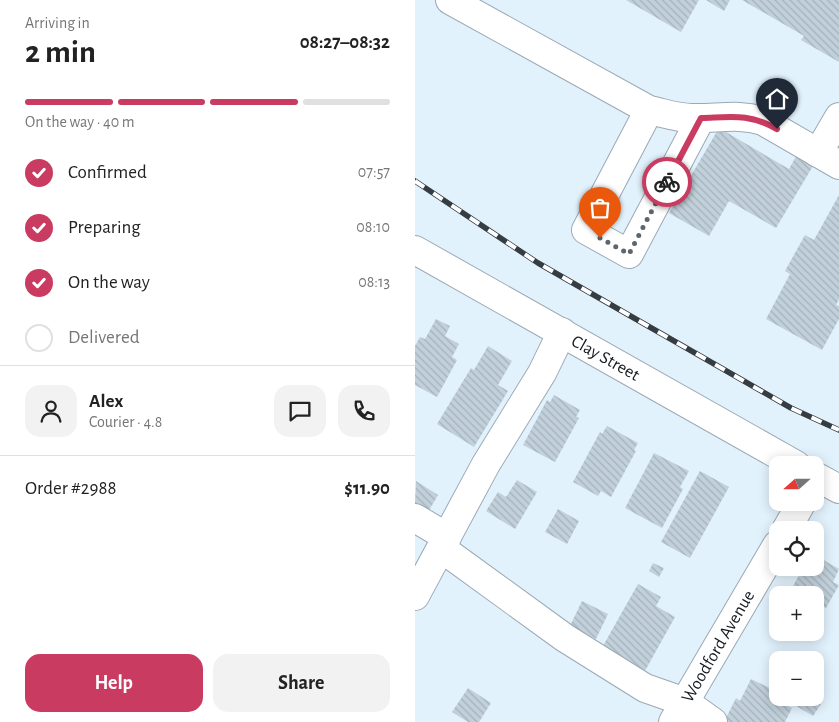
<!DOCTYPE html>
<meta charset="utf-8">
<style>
:root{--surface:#fff;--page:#f2f2f2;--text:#222;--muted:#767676;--line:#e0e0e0;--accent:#ca3b61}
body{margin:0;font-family:"Alegreya Sans",sans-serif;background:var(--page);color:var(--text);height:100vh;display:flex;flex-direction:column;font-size:19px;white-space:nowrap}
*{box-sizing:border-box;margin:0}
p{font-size:16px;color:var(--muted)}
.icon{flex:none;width:28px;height:28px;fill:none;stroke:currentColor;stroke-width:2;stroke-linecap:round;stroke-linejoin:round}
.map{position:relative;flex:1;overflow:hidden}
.panel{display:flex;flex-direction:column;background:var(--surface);width:415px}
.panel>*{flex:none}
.needle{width:32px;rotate:249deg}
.tools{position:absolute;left:354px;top:456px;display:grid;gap:10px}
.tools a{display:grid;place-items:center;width:55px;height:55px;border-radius:10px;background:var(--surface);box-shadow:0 2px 12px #0003;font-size:25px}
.pin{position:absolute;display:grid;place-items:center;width:42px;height:42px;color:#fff;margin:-51px -21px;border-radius:50% 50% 50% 0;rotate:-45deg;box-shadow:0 0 5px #0007}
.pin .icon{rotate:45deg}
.courier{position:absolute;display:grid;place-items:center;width:50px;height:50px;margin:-25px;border:4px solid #ca3b61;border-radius:50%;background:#fff;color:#222;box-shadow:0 1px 6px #0007}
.head em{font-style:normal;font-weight:600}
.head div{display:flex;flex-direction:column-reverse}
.head{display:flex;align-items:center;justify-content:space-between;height:85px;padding:0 25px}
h1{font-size:32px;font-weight:600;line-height:38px}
.bar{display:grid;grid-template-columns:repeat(4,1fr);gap:8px 5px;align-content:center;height:60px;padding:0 25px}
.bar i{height:6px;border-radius:4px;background:var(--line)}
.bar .on{background:var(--accent)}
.bar p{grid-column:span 4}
.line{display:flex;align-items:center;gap:12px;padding:0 25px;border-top:1px solid var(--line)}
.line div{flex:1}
.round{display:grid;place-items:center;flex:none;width:52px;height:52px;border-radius:15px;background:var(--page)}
ol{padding:0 25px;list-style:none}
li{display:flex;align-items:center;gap:15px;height:55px}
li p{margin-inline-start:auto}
li .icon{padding:5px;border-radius:50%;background:var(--accent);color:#fff;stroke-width:4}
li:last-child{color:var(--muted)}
li i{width:28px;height:28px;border:2px solid var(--line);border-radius:50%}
.button{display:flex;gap:10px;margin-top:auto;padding:10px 25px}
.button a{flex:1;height:58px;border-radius:15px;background:var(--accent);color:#fff;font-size:20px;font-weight:600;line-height:58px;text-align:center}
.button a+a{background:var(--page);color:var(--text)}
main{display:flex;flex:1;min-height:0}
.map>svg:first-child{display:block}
.building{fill:url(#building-back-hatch)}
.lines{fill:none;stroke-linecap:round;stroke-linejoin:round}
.minor-casing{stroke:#9ba9b4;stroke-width:30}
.minor{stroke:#fff;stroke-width:28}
.rail-casing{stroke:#363d42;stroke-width:5.5}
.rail{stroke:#fff;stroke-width:4;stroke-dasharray:11;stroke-linecap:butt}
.done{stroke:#5d666c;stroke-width:5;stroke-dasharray:0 9}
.route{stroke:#ca3b61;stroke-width:6}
.labels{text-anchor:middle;stroke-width:5;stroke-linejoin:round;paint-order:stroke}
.street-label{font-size:18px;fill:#151a1e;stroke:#fff}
</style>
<main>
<section class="panel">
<div class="head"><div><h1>2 min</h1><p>Arriving in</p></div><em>08:27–08:32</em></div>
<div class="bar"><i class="on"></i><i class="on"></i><i class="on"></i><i></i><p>On the way · 40 m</p></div>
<ol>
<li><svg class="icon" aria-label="check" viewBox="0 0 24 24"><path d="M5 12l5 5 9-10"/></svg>Confirmed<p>07:57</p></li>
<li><svg class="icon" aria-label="check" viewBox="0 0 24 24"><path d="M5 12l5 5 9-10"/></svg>Preparing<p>08:10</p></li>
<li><svg class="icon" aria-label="check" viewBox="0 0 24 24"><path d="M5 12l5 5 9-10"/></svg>On the way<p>08:13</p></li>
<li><i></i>Delivered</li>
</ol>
<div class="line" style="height:90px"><a class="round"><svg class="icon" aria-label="person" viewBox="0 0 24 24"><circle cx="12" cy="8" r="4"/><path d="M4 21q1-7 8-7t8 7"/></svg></a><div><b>Alex</b><p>Courier · 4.8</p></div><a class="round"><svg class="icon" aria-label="chat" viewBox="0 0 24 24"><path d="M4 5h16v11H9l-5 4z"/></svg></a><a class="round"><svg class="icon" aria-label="phone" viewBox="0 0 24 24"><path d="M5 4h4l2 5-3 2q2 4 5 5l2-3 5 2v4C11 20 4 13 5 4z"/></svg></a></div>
<div class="line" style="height:65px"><div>Order #2988</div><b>$11.90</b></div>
<div class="button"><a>Help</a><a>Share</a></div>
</section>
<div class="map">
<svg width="424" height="722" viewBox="0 0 424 722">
<defs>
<pattern id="building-back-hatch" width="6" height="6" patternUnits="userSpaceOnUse" patternTransform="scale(1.25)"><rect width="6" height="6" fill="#c1d0da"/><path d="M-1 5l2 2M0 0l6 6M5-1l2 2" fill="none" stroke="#a5b2bb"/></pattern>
</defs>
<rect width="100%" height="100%" fill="#e2f2fd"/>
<!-- building -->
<path class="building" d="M211,0H284L266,32Z
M291,0H315L309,11Z
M327,0H424V62L386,40L389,36Z
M304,128L374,169L384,151L401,161L361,228L314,201L294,236L254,213Z
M424,195V299L421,305L424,306V319L407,350L351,319L375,274L370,271L390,235L399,240Z
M21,319L35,326L30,336L44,344L37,357L42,360L22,397L0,385V346L5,337L10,339Z
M73,346L97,361L83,385L93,391L59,447L22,424L56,368L59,370Z
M139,395L165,410L161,417L164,418L140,462L108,445L132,400L135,402Z
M192,426L223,443L219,450L221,451L196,497L186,491L183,496L158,482L185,432L187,434Z
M239,453L274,471L265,487L268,489L247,528L210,508Z
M285,471L314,487L275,558L246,542Z
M102,480L122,492L100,529L71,511L83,492L91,497Z
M1,481L23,495L13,512L0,504Z
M143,509L164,521L152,544L130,532Z
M400,555L424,569L418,582L424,585L411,608L406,606L400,617V595H373L388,568H400Z
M238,563L249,568L244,577L234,571Z
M223,584L246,597L241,606L260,617L226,678L184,653Z
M167,601L193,614L181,639L155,626Z
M336,679L361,691L357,699L377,708L370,722H309L321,698L325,701Z
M53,688L76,703L64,722H53L37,712Z
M382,698H396L406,704L398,716L378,704Z"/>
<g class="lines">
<defs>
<g id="minor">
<path d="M35,0L234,110C249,113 262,118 277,118C301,119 324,113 348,121L424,165"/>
<path d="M234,110L171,230L214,254L286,118"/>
<path d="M403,153L424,117"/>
<path id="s1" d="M0,250L381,465"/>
<path d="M400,476L424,489"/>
<path d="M0,518L32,537"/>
<path d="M371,530L387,502"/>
<path d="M26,548L150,638L230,688L270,702L298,722"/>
<path d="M0,596L71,464L127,373L147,332"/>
<path id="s2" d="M258,722L362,545"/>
</g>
</defs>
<!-- minor casing -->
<use href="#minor" class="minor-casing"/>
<!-- minor -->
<use href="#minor" class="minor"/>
<defs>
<path id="rail" d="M0,181L123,263L376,408L424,430"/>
</defs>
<!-- rail casing -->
<use href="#rail" class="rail-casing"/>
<!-- rail -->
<use href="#rail" class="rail"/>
</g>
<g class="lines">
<!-- done -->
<path class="done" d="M185,238L214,254L252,182"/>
<!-- route -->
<path class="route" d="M252,182L286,118C317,117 333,113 362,129"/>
</g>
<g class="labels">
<!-- street labels -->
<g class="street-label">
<text dy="6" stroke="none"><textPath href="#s1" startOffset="219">Clay Street</textPath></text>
<text dy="6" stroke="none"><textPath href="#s2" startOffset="88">Woodford Avenue</textPath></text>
</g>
</g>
</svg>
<div class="tools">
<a><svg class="needle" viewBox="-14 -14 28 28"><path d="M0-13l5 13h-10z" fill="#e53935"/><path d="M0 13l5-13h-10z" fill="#767676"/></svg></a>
<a><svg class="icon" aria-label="locate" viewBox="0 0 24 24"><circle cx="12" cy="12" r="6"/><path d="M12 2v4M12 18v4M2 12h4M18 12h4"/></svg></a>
<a>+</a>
<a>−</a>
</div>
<div class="pin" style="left:185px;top:238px;background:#ea580c"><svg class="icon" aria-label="bag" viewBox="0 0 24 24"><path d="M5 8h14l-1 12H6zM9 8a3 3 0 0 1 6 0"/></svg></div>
<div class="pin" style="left:362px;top:129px;background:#1f2937"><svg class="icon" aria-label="home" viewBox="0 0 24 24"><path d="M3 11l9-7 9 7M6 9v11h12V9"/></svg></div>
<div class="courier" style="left:252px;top:182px"><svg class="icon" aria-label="bike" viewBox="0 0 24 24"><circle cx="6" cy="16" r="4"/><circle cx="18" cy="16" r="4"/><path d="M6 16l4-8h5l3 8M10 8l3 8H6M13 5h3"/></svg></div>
</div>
</main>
